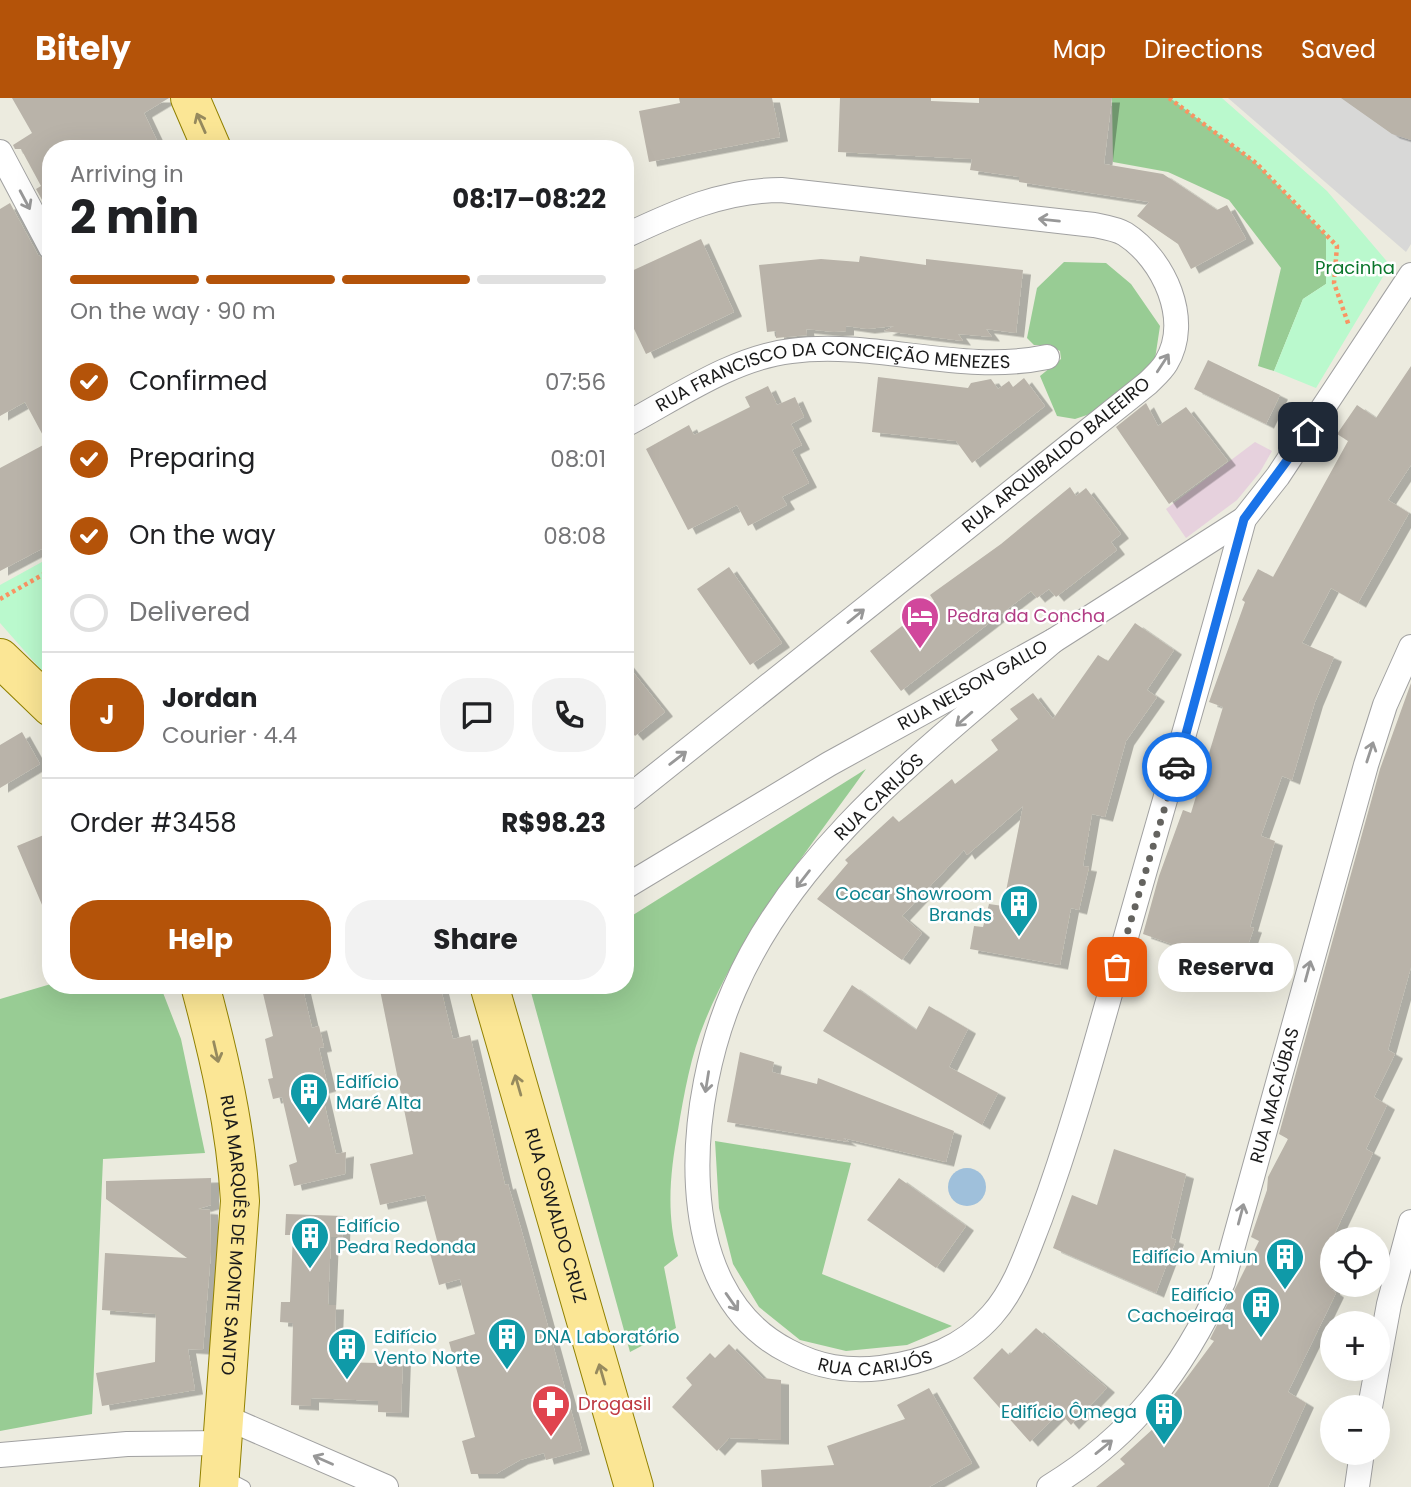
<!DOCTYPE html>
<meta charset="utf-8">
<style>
:root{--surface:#fff;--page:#f2f2f2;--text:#202124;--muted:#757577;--line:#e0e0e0;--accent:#b45309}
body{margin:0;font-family:Poppins,sans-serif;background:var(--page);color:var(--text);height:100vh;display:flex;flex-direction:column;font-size:26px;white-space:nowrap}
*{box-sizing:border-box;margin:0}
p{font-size:23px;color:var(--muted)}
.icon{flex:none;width:38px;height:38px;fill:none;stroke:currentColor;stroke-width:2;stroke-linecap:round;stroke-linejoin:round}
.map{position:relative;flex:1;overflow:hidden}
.side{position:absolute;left:42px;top:42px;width:592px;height:854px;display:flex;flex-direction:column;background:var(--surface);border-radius:28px;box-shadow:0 7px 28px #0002}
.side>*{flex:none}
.controls{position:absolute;left:1320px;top:1129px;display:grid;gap:14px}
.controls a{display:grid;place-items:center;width:70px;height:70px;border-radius:50%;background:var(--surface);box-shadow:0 7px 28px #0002;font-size:35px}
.pin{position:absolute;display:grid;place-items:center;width:60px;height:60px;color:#fff;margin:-30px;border-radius:14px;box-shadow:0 4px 10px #0006}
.courier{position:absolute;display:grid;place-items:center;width:70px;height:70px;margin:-35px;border:5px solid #1a73e8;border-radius:50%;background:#fff;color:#222;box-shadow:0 2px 9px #0007}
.bubble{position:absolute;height:49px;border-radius:24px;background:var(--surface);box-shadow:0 7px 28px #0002;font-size:23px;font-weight:700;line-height:49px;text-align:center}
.head em{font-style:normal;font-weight:700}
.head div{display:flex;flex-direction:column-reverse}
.head{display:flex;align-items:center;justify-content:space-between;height:119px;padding:0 28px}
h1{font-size:46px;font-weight:700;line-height:52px}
.bar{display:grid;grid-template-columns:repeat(4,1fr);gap:10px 7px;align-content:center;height:84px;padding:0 28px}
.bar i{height:9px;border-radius:5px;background:var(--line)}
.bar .selected{background:var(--accent)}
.bar p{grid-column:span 4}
.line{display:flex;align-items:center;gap:18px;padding:0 28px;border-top:2px solid var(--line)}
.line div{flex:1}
.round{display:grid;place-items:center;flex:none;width:74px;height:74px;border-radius:28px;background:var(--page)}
ol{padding:0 28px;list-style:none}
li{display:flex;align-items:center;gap:21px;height:77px}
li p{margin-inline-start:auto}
li .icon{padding:7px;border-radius:50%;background:var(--accent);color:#fff;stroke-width:4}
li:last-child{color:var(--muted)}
li i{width:38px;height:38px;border:4px solid var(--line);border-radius:50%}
.button{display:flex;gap:14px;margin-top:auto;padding:14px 28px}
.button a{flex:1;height:80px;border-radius:28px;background:var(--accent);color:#fff;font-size:28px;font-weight:700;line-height:80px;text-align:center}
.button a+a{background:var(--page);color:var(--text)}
header{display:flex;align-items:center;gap:42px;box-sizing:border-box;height:98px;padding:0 35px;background:var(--accent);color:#fff}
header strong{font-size:33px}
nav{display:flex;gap:38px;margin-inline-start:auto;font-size:24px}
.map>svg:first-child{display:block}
.residential{fill:#d8d8d7}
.industrial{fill:#e6d1dd}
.forest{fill:#98cc94}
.park{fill:#baf9cd}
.water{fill:#9fc0db}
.building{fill:#b9b3a9;filter:url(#shadow)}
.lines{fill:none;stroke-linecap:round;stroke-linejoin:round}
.lane-casing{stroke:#a1a1a1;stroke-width:14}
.street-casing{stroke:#a1a1a1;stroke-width:26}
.primary-casing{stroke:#918100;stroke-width:40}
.path{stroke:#f99463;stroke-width:4.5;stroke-dasharray:3.5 3.5;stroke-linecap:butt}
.lane{stroke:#fff;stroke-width:12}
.street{stroke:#fff;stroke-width:24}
.primary{stroke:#fbe695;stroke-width:38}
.oneway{stroke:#968a5e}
.oneway2{stroke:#989898}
.done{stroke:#64635f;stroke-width:7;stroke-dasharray:0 12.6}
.route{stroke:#1a73e8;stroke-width:9}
.labels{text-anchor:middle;stroke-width:5;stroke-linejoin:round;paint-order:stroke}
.park-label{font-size:18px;fill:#0b762c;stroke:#fff}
.street-label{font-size:18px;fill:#1a1a1a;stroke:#fff}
.hotel-label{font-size:18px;fill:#b23c85;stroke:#fff;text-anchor:start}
.culture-label{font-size:18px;fill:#0d838f;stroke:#fff;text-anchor:end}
.health-label{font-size:18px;fill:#be3a42;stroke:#fff;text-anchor:start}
</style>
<header>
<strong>Bitely</strong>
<nav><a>Map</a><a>Directions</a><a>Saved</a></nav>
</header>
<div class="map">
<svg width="1411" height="1389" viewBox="0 0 1411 1389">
<defs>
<filter id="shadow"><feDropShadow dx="8" dy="4.5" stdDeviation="0" flood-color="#0004"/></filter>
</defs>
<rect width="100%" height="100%" fill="#ecebdf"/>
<!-- residential -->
<path class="residential" d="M1228,0H1411V146L1406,154Z"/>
<!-- industrial -->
<path class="industrial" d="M1255,344L1272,353L1260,374L1237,402L1186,440L1166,411Z"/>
<!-- forest -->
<path class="forest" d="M1112,0H1169L1177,3L1256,65L1326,137V186L1303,201L1274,273L1258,268L1281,170L1229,102L1168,74L1113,64Z
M1064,164L1106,165L1131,186L1160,228L1155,261L1142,279L1090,316L1075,321L1057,318L1040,278L1061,261L1060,253L1048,247H1034L1027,240L1037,190Z
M866,671C810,750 741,834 705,923C691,956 684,996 678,1032C670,1074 666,1117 678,1158L664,1169L676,1230L630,1254L529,887H625V822Z
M51,886L160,887L181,941L205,1055L103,1061L92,1316L0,1333V901Z
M715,1043L851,1065L822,1176L952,1228L907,1247L846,1253L800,1242L759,1209L733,1166L719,1110Z"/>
<!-- park -->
<path class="park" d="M1170,0H1222L1327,93L1390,167L1316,290L1274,273L1303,201L1326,186V137L1256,65Z
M51,459V583L0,525V487Z"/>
<!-- water -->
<path class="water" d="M948 1089a19 19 0 1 1 38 0a19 19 0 1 1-38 0Z"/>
<!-- building -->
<path class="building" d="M12,0H169L144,15L161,51H51V118L36,91L41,88L21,51H15L13,47L32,35Z
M679,0H772L780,39L649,64L639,13L680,5Z
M840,0H931V3L979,5V0H1112L1104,66L1163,76L1217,112L1227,107L1246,141L1191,171L1178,146L1137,118L1149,104L1019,84V79L970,72L972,61L838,54Z
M1341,0H1411V42L1392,36Z
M10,105L38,157L51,165V446L0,473V370L47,345L25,304L0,318V111Z
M701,141L734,214L646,256L625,212V176Z
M860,158L926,167V161L1023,172L1016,235L986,231L992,239L958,236L963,243L884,233L894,228L867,231L846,228V233L834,234L806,231L807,237L776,240V233L767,234L759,167L821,161L859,164Z
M1208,262L1280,297L1266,326L1194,291Z
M1411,268V367L1388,402L1409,415L1358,505L1331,490L1302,545L1334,559L1315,604L1292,682L1282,678L1261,738L1275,743L1250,829L1254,830L1240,870L1143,836L1159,778L1183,712L1191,715L1223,609L1209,604L1245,504L1242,502L1258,471L1273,479L1348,343L1337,336L1357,307L1376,320Z
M878,279L968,290L971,285L991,281L998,291L1009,283L1013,289L1024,280L1045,308L972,365L956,343L872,334Z
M768,288L777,307L795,299L804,319L791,326L802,347L792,352L809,385L782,399L787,407L748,428L737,407L688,432L646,351L689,327L694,337L750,309L745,299Z
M1146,305L1158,328L1186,309L1228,363L1169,406L1116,329Z
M1070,389L1076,398L1086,390L1121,436L1111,444L1117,452L1056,499L1049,491L1037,500L1031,493L901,593L870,553L934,503L930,497L1001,446Z
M729,469L782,545L750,567L697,491Z
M1135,525L1174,552L1147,592L1157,599L1126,643L1105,719L1092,716L1083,768L1089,769L1079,812L1071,810L1060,867L970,851L974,828L983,829L989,806L1003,808L1023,708L967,757L964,752L902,818L922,835L902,862L817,801L848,765L845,762L893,718L899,724L952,681L955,686L998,652L991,642L1018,621L1010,611L1033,595L1053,621L1098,557L1108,563Z
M625,564L665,614L635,638L625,626Z
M1411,585V869L1388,952L1395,956L1374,999L1387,1007L1366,1051L1373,1055L1332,1141V1192L1336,1195L1288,1294L1306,1305L1268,1389H1096L1125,1366L1120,1361L1178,1308L1171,1301L1214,1243L1210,1241L1259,1143L1251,1139L1267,1092L1268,1079L1288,1041L1279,1036L1380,671Z
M22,634L40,666L0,690V647Z
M51,734V828L17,748Z
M261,887H302L312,930L319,928L324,949L319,950L328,989L321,991L336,1056L346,1054L345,1076L294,1088L289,1067L297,1064L282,999L273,1001L268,981L273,980L265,941L273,938Z
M379,887H440L453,941L470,937L505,1087L508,1086L520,1127L582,1352L546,1362L544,1355L520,1362L496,1376H471L462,1343L475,1339L449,1244L475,1236L460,1181L439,1187L429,1152L439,1150L425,1097L380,1107L370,1066L413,1056Z
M852,887L916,932L929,908L968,931L949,969L998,995L982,1027L823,933Z
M740,954L774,964L772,974L817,986L818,980L954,1033L946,1064L843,1040L849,1044L727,1024Z
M1114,1051L1186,1076L1171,1140L1176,1142L1156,1195L1053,1150L1072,1097L1097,1107Z
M211,1080V1107L198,1111L210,1112L211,1154L203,1252L188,1251L195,1292L102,1308L96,1275L155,1264L156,1216L102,1212L105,1155L187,1160L106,1101V1083Z
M899,1080L966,1128L936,1170L867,1122Z
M286,1116L343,1118L342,1139H331L328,1207H336L334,1264L379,1265V1257L403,1258L401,1315L378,1314V1303L311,1300V1308L291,1307L293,1225L280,1224L281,1204H290L293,1137H285Z
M1036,1230L1107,1290L1071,1327L1060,1314L1030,1344L973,1280L1002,1250L1009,1257Z
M729,1246L763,1280L781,1282V1342L729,1340L717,1353L672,1309L692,1287L686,1280L710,1255L715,1260Z
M929,1290L972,1365L929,1389H762L761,1372L834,1367L827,1348L905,1321L897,1307Z"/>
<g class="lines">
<defs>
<path id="lane" d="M223,1378L244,1389"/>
<g id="street">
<path d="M0,54L51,150"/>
<path d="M625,138C676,114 724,92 781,92L1094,127C1104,129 1117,131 1125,136C1164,161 1192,222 1166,265C1162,272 1154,279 1148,285L625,702"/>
<path id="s1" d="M625,327C676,300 732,260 791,253C877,242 961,277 1047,259"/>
<path id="s2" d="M1053,543C936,645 797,746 734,892C688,997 666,1191 788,1253C818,1269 847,1274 881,1270C925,1264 963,1250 992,1217C1016,1190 1027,1154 1040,1121C1068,1045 1090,967 1112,889C1155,733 1202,578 1244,421"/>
<path id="s3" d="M625,789L829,666L1053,543L1244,421L1278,378L1411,177"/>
<path d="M1370,1309L1389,1206L1411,1124"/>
<path d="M225,1319L386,1389"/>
<path d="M0,1357L127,1346L222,1345"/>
<path id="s4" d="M1049,1389C1133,1338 1182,1273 1223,1184L1366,667L1385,607L1411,549"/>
<path d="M1357,1389L1362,1354"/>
</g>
<g id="primary">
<path d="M190,0L212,51"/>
<path d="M0,560L51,609"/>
<path id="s5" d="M200,887C219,958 236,1030 240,1103L219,1389"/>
<path id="s6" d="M489,887L634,1389"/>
</g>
</defs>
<!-- lane casing -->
<use href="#lane" class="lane-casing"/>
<!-- street casing -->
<use href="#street" class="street-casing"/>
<!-- primary casing -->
<use href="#primary" class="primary-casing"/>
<!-- path -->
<path class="path" d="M1169,0L1256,65L1337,148L1334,185L1349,228
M0,501L51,472"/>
<!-- lane -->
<use href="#lane" class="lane"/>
<!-- street -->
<use href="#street" class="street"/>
<!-- primary -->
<use href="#primary" class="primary"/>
</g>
<!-- one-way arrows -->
<defs><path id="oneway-shaft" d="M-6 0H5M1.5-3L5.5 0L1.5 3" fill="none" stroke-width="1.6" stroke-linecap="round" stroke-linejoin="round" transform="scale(1.75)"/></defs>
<g class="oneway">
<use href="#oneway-shaft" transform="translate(201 25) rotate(-114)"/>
<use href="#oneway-shaft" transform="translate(216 954) rotate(77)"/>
<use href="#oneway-shaft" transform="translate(518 987) rotate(-106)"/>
<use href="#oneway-shaft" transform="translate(602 1276) rotate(-106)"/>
</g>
<g class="oneway2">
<use href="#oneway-shaft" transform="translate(25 102) rotate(62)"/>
<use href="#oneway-shaft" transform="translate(1049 122) rotate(-174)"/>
<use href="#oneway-shaft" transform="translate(1163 265) rotate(-57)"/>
<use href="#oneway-shaft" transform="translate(856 518) rotate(-39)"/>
<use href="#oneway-shaft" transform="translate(964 621) rotate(139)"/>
<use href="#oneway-shaft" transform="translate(1370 654) rotate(-72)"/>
<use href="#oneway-shaft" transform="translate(678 660) rotate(-38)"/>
<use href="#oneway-shaft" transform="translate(803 781) rotate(128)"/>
<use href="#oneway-shaft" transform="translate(1308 873) rotate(-75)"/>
<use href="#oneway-shaft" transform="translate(707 984) rotate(99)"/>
<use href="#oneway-shaft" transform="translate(1241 1116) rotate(-75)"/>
<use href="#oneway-shaft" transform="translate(732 1204) rotate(55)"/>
<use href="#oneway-shaft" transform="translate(1104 1349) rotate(-39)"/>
<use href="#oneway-shaft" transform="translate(323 1362) rotate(-156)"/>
</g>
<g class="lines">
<!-- done -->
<path class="done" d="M1117,869L1177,669"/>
<!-- route -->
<path class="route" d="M1177,669L1244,421L1308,334"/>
</g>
<!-- icons -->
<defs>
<symbol id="hotel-pin" viewBox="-11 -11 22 30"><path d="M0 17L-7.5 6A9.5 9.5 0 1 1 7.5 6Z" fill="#d1479c" stroke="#fff"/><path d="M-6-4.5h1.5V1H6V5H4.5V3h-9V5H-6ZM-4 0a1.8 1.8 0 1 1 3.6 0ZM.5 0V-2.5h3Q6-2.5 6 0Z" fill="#fff"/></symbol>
<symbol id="building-pin" viewBox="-11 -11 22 30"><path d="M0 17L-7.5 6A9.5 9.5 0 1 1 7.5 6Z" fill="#0f9aa8" stroke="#fff"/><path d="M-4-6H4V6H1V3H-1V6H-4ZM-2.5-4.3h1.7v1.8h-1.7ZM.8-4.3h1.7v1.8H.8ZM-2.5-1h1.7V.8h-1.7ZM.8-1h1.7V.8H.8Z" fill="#fff"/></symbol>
<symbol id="pharmacy-pin" viewBox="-11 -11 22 30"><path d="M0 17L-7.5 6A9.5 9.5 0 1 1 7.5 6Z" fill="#e0444e" stroke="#fff"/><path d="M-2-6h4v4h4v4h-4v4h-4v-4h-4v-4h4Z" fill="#fff"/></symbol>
</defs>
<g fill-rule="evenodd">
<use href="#hotel-pin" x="898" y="496" width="44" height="60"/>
<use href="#building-pin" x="997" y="784" width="44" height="60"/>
<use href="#building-pin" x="287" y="972" width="44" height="60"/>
<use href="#building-pin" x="288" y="1116" width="44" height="60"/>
<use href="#building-pin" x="1263" y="1137" width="44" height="60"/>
<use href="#building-pin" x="1239" y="1185" width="44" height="60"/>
<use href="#building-pin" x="485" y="1217" width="44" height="60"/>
<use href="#building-pin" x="325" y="1227" width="44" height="60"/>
<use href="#pharmacy-pin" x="529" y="1284" width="44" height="60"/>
<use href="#building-pin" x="1142" y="1292" width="44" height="60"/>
</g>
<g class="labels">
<!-- park labels -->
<g class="park-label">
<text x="1355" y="176">Pracinha</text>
</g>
<!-- street labels -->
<g class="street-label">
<text dy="6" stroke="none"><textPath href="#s1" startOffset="220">RUA FRANCISCO DA CONCEIÇÃO MENEZES</textPath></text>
<text transform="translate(1056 357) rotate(-39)" y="6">RUA ARQUIBALDO BALEEIRO</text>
<text dy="6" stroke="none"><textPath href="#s3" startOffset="402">RUA NELSON GALLO</textPath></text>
<text transform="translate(879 699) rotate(-44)" y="6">RUA CARIJÓS</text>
<text dy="6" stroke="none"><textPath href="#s4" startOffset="467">RUA MACAÚBAS</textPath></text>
<text dy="6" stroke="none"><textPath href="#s6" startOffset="240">RUA OSWALDO CRUZ</textPath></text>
<text dy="6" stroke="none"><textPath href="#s5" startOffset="254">RUA MARQUÊS DE MONTE SANTO</textPath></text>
<text dy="6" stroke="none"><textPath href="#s2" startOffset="966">RUA CARIJÓS</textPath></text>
</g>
<!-- hotel labels -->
<g class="hotel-label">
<text x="947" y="524">Pedra da Concha</text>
</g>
<!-- culture labels -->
<g class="culture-label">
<text x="992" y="802">Cocar Showroom<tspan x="992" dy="21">Brands</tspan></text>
<text x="336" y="990" text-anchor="start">Edifício<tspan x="336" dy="21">Maré Alta</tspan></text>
<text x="337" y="1134" text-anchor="start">Edifício<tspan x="337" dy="21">Pedra Redonda</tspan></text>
<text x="1258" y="1165">Edifício Amiun</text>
<text x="1234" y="1203">Edifício<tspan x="1234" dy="21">Cachoeiraq</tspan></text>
<text x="374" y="1245" text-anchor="start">Edifício<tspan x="374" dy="21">Vento Norte</tspan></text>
<text x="534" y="1245" text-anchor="start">DNA Laboratório</text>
<text x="1137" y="1320">Edifício Ômega</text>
</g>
<!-- health labels -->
<g class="health-label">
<text x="578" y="1312">Drogasil</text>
</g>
</g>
</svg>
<div class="controls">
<a><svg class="icon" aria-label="locate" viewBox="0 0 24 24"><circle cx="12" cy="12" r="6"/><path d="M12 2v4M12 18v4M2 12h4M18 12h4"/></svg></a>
<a>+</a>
<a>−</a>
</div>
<div class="pin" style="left:1117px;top:869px;background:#ea580c"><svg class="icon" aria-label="bag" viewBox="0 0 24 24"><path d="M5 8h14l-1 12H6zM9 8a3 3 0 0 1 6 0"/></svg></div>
<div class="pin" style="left:1308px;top:334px;background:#1f2937"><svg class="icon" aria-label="home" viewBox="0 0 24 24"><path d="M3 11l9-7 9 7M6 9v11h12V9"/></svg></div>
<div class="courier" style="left:1177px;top:669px"><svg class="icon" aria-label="car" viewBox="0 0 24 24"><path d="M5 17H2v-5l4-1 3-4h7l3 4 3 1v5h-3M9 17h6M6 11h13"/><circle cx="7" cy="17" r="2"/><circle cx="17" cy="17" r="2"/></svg></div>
<div class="bubble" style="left:1158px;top:845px;width:136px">Reserva</div>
<section class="side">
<div class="head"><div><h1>2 min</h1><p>Arriving in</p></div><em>08:17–08:22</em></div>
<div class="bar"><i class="selected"></i><i class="selected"></i><i class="selected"></i><i></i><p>On the way · 90 m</p></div>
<ol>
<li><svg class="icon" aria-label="check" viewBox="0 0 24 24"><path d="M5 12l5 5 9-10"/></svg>Confirmed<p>07:56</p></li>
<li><svg class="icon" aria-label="check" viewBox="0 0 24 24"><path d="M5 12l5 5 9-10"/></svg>Preparing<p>08:01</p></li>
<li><svg class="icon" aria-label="check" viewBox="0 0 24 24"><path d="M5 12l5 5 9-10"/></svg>On the way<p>08:08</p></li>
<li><i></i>Delivered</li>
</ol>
<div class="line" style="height:126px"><b class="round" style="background:var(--accent);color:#fff">J</b><div><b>Jordan</b><p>Courier · 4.4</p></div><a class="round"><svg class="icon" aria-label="chat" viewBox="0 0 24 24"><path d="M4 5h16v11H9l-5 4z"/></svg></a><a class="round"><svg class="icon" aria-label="phone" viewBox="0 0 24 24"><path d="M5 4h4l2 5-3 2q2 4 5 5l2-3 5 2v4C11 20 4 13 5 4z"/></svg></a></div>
<div class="line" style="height:91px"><div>Order #3458</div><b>R$98.23</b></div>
<div class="button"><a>Help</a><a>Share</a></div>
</section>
</div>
